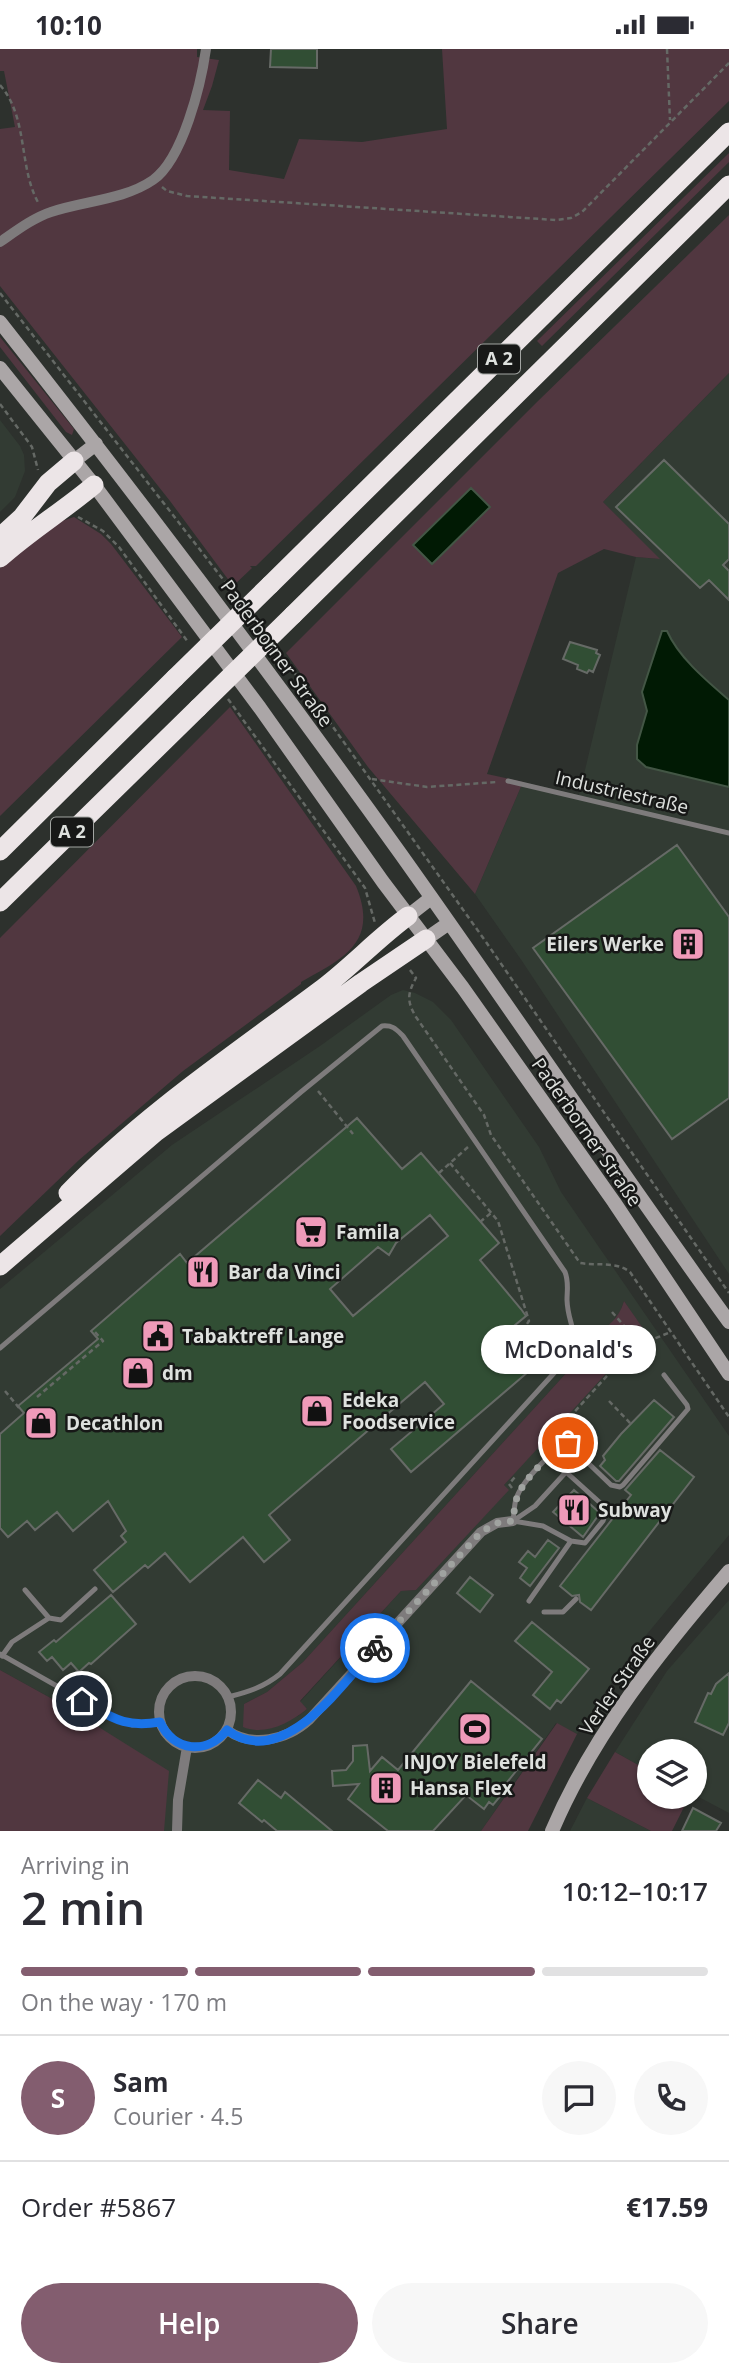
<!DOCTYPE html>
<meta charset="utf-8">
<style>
:root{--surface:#fff;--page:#f7f7f7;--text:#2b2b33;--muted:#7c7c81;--line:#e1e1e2;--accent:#835d6f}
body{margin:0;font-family:"Open Sans",sans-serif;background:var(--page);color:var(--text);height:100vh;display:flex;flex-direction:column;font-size:26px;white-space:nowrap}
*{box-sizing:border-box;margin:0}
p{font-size:23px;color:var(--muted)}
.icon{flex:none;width:38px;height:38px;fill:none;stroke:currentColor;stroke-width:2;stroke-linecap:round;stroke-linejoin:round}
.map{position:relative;height:1782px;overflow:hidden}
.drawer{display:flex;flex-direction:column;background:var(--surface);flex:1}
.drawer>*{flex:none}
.tools{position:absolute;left:637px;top:1690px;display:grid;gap:14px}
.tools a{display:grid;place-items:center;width:70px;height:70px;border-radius:50%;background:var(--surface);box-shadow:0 2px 5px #0004;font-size:35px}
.pin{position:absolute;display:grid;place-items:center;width:60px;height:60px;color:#fff;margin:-30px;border:4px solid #fff;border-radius:50%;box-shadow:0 2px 7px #0007}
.courier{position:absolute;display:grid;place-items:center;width:70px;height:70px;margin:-35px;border:5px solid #1a73e8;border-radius:50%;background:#fff;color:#222;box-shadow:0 2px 9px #0007}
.bubble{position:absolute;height:49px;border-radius:24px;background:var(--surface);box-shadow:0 2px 5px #0004;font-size:23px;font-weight:600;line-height:49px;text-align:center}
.overview em{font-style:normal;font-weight:600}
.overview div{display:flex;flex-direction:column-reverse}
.overview{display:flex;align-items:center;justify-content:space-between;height:119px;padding:0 21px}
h1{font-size:46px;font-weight:600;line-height:52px}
.bar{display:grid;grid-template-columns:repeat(4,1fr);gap:10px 7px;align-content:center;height:84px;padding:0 21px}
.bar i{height:9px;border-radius:5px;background:var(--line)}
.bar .active{background:var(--accent)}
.bar p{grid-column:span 4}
.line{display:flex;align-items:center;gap:18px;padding:0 21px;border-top:2px solid var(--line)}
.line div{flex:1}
.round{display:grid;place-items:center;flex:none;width:74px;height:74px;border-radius:37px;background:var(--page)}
.button{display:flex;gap:14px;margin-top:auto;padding:14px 21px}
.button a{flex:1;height:80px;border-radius:42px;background:var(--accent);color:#fff;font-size:28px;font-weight:600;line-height:80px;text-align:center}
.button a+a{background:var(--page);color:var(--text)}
.status{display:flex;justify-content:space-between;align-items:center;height:49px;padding:0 35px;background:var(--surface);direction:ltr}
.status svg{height:19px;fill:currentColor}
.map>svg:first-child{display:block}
.built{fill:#323b33;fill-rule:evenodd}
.green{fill:#513740}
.water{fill:#011a04;stroke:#435645;stroke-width:2}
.building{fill:#314e34;stroke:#666a66;stroke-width:2;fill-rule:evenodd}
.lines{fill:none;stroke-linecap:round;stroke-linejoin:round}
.path{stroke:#656965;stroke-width:2.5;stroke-dasharray:5 3.5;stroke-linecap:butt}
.lane{stroke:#7e7b7c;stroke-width:5}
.street{stroke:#7e7b7c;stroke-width:10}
.secondary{stroke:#aba6a7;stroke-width:14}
.highway{stroke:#ece5e7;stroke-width:19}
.highway-bridge{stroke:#ece5e7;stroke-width:19}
.done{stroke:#a0a3a0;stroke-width:7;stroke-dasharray:0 12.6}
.route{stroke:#1a73e8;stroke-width:9}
.labels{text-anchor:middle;stroke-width:5;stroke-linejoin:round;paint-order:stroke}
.shield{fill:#171817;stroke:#a2a5a2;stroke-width:2}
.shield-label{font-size:18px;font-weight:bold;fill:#dee1de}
.street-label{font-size:19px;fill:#dee1de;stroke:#171817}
.poi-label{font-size:19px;font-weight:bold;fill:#dee1de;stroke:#171817;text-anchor:start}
</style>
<div class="status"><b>10:10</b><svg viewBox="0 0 49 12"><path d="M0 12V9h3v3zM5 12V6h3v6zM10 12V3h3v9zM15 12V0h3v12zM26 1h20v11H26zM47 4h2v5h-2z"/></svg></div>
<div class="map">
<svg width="729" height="1782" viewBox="0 0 729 1782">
<rect width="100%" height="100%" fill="#2d312d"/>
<!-- built -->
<path class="built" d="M729,324V1225L522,912L475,845L523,733L579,746L636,508L659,510L603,453Z
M0,371L20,397L24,406L25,422L15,448L0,463Z
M403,941L415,944L433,953L451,971L539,1098L561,1143L729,1387V1486L633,1602L577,1685L556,1674L481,1782H164V1769L65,1657L0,1621V1240L172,1096L320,997L391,946ZM624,1252L648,1288L634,1293L563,1370L504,1436L508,1441L416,1541L401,1542L300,1653L307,1660L298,1667L272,1679L244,1676V1655L267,1643L303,1613L579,1310L590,1291L608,1279L620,1263Z
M729,1551V1764L695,1746V1703H649V1722L615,1703L667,1622Z
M587,1749L651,1782H570Z"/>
<!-- green -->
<path class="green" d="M0,0H197V8L219,11L212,37L203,61L230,62L229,121L284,130L299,90L362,93L447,80L442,0H729V52L256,517H250L252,519L233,537L170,452L0,237V80L15,78L4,22H0Z
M729,104V113L542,297L537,292Z
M729,166V324L603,453L660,510L636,508L604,500L558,524L487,725L523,733L475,845L368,718L286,604L537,353Z
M0,288L74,380L72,386L66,383L0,298Z
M74,468L101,485L111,495L182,588L0,767V519L59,473Z
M230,658L356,837C379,893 344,909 301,933V935L183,1022L79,1111L0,1187V889Z
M624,1252L649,1288L634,1294L504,1436L509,1441L416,1541L401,1542L300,1652L307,1660C290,1674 265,1687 243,1678L244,1655L267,1643L303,1613L579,1310C583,1304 586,1295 591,1290C606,1278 618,1272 624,1252Z
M0,1621L65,1657L169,1722L164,1782H0Z
M557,1674L577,1685L528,1782H481Z
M615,1703L649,1722V1748H689L672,1782H651L587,1749Z"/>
<!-- water -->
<path class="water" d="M471,439L490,458L432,515L413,496Z
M662,582H667C679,609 707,632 729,651V738L646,718L637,710V696L647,662L642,643Z"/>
<!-- building -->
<path class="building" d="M271,0H317V19L270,18Z
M664,411L729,475V510L723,516L729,522V551L709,531L700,539L616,458Z
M570,593L597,601L596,604L600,606L593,623L589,621L587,624L577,620L578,616L563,610Z
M677,796L729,868V1049L672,1090L533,899Z
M357,1069L402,1120L421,1104L499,1194L480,1211L521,1260L526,1267L514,1277L542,1311L411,1423L391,1400L444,1355L425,1333L269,1466L290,1491L264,1513L243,1488L190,1533L165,1504L148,1519L145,1516L113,1543L94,1521L126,1493L121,1487L126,1482L108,1452L73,1482L57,1463L35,1481L27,1472L8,1488L0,1479V1385L24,1364L18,1357L98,1290L91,1282L166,1217L180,1205L187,1214ZM430,1166L448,1187L353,1267L330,1240L378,1198L389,1206L396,1194Z
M654,1351L674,1368L619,1432H616L600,1417L605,1411L603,1407L621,1385Z
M660,1401L694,1428L591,1561L580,1553L579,1546L572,1547L560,1537L631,1446L625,1441Z
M574,1441L600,1464L583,1488L553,1463Z
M548,1491L559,1499L530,1537L520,1529L527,1519L519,1513L528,1502L535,1508Z
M470,1528L493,1546L480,1563L457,1544Z
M111,1546L136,1575L91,1615L89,1614L79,1623L71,1614L63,1621L52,1608L47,1612L39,1603L54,1591L56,1593Z
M532,1573L589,1620L561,1654L557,1651L550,1660L533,1646L552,1623L515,1592Z
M729,1624V1674L723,1686L695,1673L708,1644L711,1645L716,1635Z
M471,1632L542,1690L504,1737L507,1739L493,1756L489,1753L484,1760L466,1746L433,1782H388L348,1750L359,1735L333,1737L332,1722L346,1721L353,1712V1697L367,1696L370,1722L382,1708L398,1721Z
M258,1731L281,1749L285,1743L332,1782H277L264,1771L262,1773L239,1754Z
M693,1759L721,1774L716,1782H682Z"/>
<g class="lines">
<!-- path -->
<path class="path" d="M667,0L670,71
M0,36C29,69 18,119 39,155
M162,138L167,142L187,147L556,171L571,169L582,163L729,14
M0,244L236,547
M0,355L32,398L38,421
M78,468L103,482L119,498L188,593
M279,602L486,893L729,1244
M228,650L365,839L375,874
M372,730L427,738L497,733
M410,921L416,929C407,945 407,953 416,968L484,1066L491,1086L580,1214C597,1217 616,1212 630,1223L729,1368
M318,1042L353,1085
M450,1114L498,1172L529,1272L522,1282
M439,1124L468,1098
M480,1173L491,1164
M612,1263L632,1286L641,1293
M5,1342L20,1360
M37,1348L103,1292L95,1283
M609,1352L632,1376
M541,1400L633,1298L671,1283
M512,1439L509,1435L515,1428"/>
<!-- lane -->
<path class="lane" d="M508,732L729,784
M0,1299L301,1043L382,977C393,976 396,980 403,987L565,1223C569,1233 567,1241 567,1251C568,1279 582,1282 565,1312L280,1625C264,1638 248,1643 228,1648
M586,1412L611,1436L620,1438L623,1436L688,1360L687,1356L664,1326
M513,1472L535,1457L566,1423L607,1460L603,1472L585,1494L571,1492
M513,1472L543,1477L571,1492L529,1552
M513,1472C514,1465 514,1457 516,1450C522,1432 551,1402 568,1394
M25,1541L49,1569
M544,1563H563L576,1550
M0,1605L117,1671L132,1676L160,1673
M2,1607L12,1593L49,1569L61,1571L95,1540"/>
<!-- street -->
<path class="street" d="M0,193C16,182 33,169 51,163C83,152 124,151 153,131C183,110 201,35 206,0
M159 1663a36 36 0 1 1 72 0a36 36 0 1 1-72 0Z
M227,1681C252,1699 287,1691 309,1671L481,1483L497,1474L513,1472
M177,1782L178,1751L187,1698"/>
<!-- secondary -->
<path class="secondary" d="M0,273C137,447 271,624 400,804C511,960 617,1118 729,1273
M0,319L94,436L260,659L383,833L463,939L614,1153L729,1325
M74,412L96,395
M408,867L431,849
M426,890L449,874
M552,1782C593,1685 661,1601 729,1522"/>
<!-- highway -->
<path class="highway" d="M0,488L22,468L48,434L74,412
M0,509C30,482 63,462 94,436
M270,536L729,83
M293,566L729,136
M0,802L175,629
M0,853L198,659
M68,1144C143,1066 236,1004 323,939C353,916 378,889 408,867
M0,1217L156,1083L361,934L426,890"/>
<!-- highway-bridge -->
<path class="highway-bridge" d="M175,629L270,536
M198,659L293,566"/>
</g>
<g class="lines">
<!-- done -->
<path class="done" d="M375,1599L481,1483L497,1474L513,1472C514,1463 515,1454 518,1445C527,1428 551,1402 568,1394"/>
<!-- route -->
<path class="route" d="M82,1652C113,1669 124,1679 160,1673C174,1703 207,1706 227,1681C283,1723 342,1635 375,1599"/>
</g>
<!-- icons -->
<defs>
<symbol id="building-square" viewBox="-11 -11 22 22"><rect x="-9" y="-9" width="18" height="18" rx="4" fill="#ef9ab9" stroke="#171817"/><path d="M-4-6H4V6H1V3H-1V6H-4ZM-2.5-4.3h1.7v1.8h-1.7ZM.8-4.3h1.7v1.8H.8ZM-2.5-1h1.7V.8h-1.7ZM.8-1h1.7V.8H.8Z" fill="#111"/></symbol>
<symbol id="supermarket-square" viewBox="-11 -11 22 22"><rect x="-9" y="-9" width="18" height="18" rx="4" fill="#ef9ab9" stroke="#171817"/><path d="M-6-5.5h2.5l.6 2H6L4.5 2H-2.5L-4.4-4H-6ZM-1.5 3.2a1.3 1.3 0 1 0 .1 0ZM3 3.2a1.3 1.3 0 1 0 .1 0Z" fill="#111"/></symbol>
<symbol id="restaurant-square" viewBox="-11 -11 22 22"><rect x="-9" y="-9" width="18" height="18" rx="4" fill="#ef9ab9" stroke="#171817"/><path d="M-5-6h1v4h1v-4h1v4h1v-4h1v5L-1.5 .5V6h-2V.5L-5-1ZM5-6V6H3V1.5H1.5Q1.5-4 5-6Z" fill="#111"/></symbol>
<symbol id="civic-square" viewBox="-11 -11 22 22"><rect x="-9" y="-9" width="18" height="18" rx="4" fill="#ef9ab9" stroke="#171817"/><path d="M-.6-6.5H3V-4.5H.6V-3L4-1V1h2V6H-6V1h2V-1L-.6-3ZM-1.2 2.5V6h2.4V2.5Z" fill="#111"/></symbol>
<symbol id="shop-square" viewBox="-11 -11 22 22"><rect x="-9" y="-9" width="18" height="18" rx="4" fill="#ef9ab9" stroke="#171817"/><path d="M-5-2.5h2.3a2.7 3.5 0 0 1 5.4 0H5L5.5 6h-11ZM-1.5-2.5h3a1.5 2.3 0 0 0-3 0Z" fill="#111"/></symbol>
<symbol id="stadium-square" viewBox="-11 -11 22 22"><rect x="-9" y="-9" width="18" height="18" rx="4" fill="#ef9ab9" stroke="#171817"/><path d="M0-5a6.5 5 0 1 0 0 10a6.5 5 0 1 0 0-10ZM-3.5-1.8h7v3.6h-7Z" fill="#111"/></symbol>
</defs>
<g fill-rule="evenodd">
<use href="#building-square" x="669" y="876" width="38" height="38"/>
<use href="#supermarket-square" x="292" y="1164" width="38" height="38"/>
<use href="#restaurant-square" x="184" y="1204" width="38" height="38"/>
<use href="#civic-square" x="139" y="1268" width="38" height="38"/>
<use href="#shop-square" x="119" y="1305" width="38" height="38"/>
<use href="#shop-square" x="298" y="1343" width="38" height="38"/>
<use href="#shop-square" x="22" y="1355" width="38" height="38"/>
<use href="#restaurant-square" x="555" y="1442" width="38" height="38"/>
<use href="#stadium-square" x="456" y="1661" width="38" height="38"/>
<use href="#building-square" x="367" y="1720" width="38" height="38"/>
</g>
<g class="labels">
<!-- shield labels -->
<g class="shield">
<rect x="478" y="295.5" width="42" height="29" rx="5"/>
<rect x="51" y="768.5" width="42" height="29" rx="5"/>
</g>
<g class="shield-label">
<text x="499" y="316">A 2</text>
<text x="72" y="789">A 2</text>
</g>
<!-- street labels -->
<g class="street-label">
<text transform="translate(277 604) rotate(54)" y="7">Paderborner Straße</text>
<text transform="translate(622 743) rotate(13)" y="7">Industriestraße</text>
<text transform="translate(587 1083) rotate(55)" y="7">Paderborner Straße</text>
<text transform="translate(617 1636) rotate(-55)" y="7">Verler Straße</text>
</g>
<!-- poi labels -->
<g class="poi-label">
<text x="664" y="902" text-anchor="end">Eilers Werke</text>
<text x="336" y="1190">Famila</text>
<text x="228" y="1230">Bar da Vinci</text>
<text x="182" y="1294">Tabaktreff Lange</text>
<text x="162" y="1331">dm</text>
<text x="342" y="1358">Edeka<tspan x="342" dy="22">Foodservice</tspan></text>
<text x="66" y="1381">Decathlon</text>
<text x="598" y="1468">Subway</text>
<text x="475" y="1720" text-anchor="middle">INJOY Bielefeld</text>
<text x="410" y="1746">Hansa Flex</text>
</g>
</g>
</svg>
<div class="tools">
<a><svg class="icon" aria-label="layers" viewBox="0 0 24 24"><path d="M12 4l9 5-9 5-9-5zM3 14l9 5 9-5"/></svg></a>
</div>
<div class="pin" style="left:568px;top:1394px;background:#ea580c"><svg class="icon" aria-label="bag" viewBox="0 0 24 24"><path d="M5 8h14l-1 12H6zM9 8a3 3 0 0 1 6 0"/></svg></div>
<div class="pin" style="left:82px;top:1652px;background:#1f2937"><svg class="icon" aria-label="home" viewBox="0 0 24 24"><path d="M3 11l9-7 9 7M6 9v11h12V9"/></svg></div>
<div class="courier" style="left:375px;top:1599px"><svg class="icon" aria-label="bike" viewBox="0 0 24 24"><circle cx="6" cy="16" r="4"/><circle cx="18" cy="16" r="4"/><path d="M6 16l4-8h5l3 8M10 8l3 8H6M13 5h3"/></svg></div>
<div class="bubble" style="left:481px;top:1276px;width:175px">McDonald's</div>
</div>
<section class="drawer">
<div class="overview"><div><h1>2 min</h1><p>Arriving in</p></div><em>10:12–10:17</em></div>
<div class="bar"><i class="active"></i><i class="active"></i><i class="active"></i><i></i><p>On the way · 170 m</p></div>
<div class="line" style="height:126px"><b class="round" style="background:var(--accent);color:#fff">S</b><div><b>Sam</b><p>Courier · 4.5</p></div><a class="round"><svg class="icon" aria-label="chat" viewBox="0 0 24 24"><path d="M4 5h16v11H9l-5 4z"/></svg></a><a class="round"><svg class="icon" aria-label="phone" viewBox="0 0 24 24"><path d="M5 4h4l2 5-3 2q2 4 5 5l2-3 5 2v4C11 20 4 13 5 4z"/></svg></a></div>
<div class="line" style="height:91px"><div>Order #5867</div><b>€17.59</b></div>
<div class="button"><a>Help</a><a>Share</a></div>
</section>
